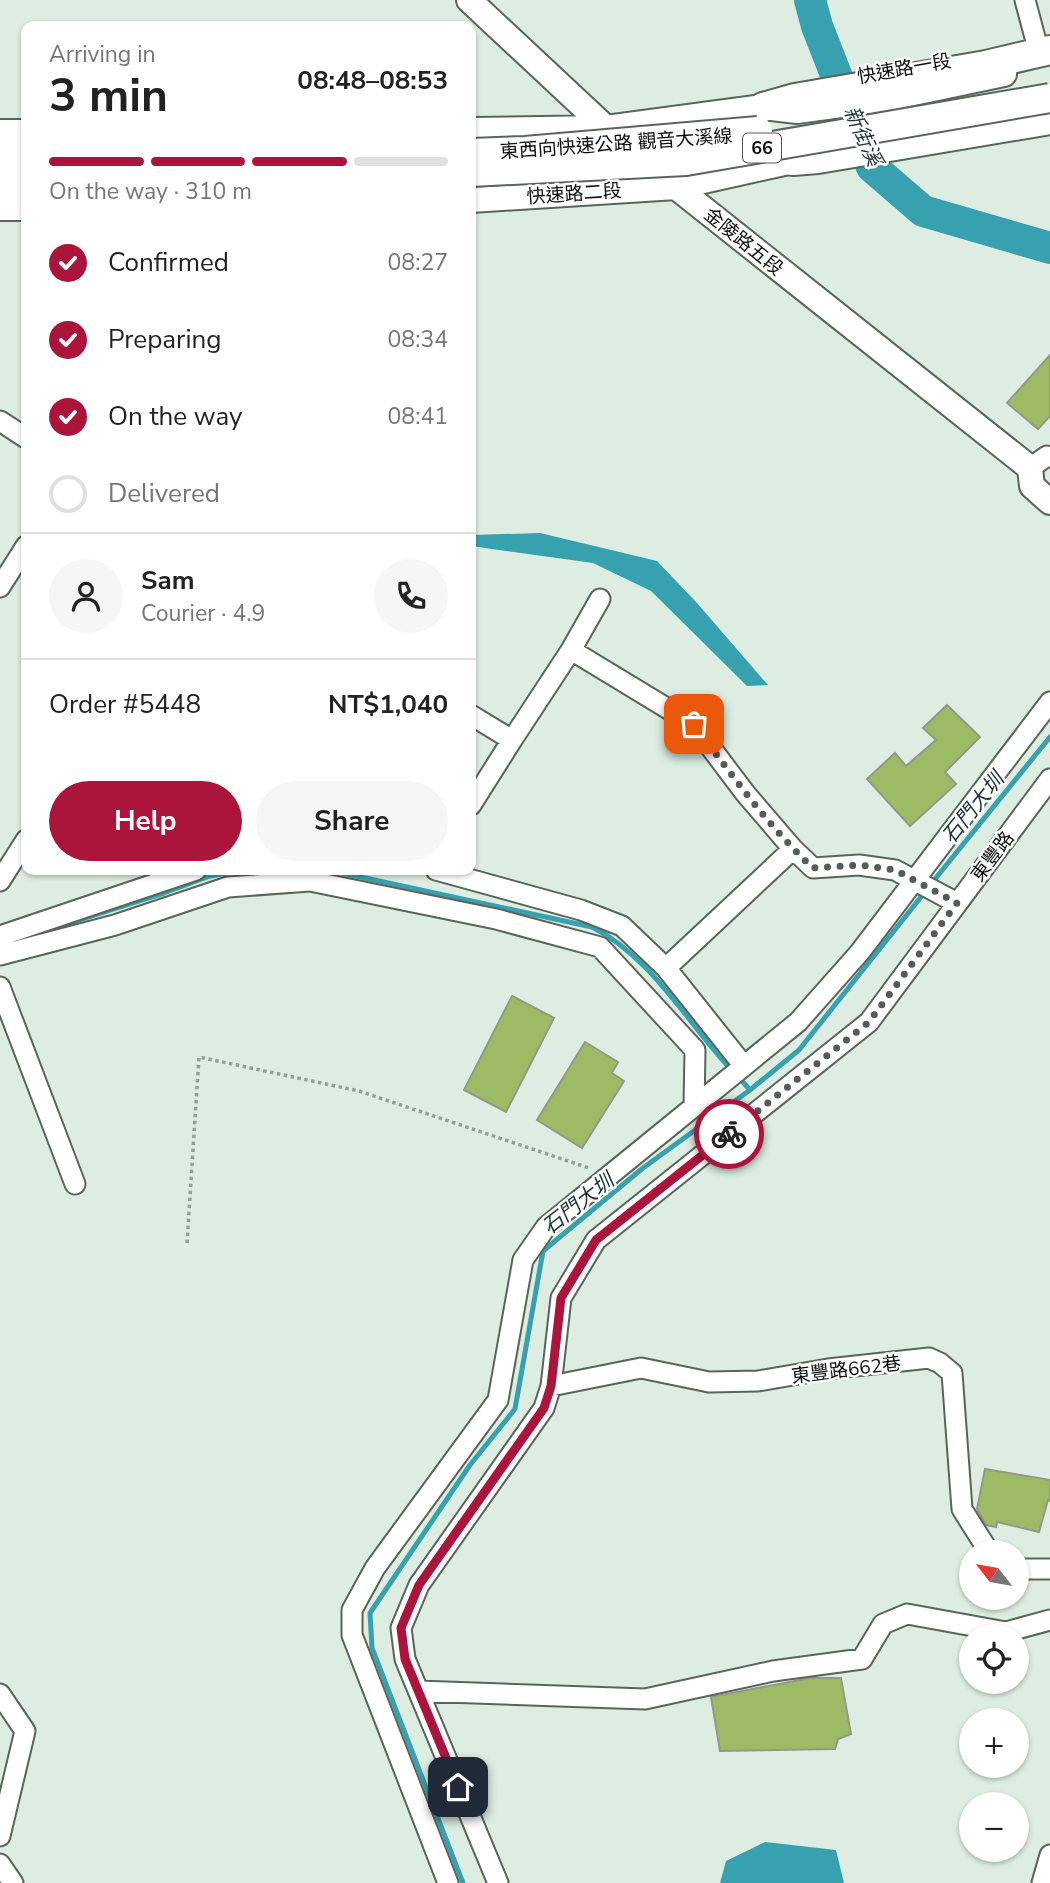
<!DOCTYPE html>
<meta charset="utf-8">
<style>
:root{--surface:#fff;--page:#f6f6f6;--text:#222;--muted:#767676;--line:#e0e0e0;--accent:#ab153b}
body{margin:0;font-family:"Nunito Sans","Noto Sans TC",sans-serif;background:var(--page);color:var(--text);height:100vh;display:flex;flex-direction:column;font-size:26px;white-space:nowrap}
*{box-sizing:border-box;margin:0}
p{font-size:23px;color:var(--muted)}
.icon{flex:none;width:38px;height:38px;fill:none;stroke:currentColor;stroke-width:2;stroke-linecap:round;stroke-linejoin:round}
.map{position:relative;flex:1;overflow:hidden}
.drawer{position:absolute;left:21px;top:21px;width:455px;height:854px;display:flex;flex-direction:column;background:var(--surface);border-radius:14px;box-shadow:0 2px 5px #0004}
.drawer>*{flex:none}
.needle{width:46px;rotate:301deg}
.buttons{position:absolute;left:959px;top:1540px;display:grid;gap:14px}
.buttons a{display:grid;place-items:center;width:70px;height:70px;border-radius:50%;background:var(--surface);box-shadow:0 2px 5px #0004;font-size:35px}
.pin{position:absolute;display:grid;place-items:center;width:60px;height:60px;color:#fff;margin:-30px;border-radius:14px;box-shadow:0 4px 10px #0006}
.courier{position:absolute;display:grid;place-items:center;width:70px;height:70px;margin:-35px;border:5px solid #ab153b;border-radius:50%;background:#fff;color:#222;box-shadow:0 2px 9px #0007}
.overview em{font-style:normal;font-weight:700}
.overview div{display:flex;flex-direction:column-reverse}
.overview{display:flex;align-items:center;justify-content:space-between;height:119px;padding:0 28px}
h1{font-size:46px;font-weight:700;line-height:52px}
.bar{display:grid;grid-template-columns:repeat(4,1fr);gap:10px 7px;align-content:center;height:84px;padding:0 28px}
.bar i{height:9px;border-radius:5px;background:var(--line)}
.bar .selected{background:var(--accent)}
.bar p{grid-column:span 4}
.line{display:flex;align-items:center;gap:18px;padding:0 28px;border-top:2px solid var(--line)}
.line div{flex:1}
.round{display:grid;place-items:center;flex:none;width:74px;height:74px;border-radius:37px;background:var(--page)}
ol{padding:0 28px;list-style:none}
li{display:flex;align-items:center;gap:21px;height:77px}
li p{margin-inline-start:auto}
li .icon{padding:7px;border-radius:50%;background:var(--accent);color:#fff;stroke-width:4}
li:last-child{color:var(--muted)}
li i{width:38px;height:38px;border:4px solid var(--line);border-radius:50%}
.button{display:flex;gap:14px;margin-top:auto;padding:14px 28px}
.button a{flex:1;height:80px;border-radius:42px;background:var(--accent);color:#fff;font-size:28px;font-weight:700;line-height:80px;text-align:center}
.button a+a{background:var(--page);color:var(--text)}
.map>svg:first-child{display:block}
.water{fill:#38a1b0}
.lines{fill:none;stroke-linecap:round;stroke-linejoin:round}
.stream{stroke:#38a1b0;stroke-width:5}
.river{stroke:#38a1b0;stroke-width:32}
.building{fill:#9cbb64;stroke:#939989;stroke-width:2}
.minor-casing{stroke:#58655b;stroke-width:23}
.major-casing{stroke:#58655b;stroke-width:28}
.highway-casing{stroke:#58655b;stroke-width:32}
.path{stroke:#94a097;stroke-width:3.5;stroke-dasharray:3.5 3.5;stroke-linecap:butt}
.minor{stroke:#fff;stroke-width:19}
.major{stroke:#fff;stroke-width:24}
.highway{stroke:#fff;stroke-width:28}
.highway-bridge-casing{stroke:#58655b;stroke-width:32;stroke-linecap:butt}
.highway-bridge{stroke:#fff;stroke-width:28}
.done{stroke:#535c55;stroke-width:7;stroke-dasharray:0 12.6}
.route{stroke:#ab153b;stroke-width:9}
.labels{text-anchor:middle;stroke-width:5;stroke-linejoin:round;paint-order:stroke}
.shield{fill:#fff;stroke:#535654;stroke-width:2}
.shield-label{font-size:18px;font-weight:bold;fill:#090e0a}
.street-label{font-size:19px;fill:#090e0a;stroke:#fff}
.water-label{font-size:21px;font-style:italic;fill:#1c3337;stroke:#fff}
</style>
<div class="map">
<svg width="1050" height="1883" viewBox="0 0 1050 1883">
<rect width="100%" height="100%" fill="#ddede1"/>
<!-- water -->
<path class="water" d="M540,533L657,561L697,603L768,685L747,686L651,591L593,563L471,546V535Z
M765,1842L836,1850L844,1883H720L726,1861Z"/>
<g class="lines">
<!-- stream -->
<path class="stream" d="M315,870L342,873L592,927C650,956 685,1019 728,1066
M931,884L1050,737
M34,934L164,893L210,876L245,870
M742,1081L750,1090
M463,1883L372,1648L370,1613L470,1465L515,1409L543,1251L643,1168L750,1090L799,1050L925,892"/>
<!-- river -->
<path class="river" d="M810,0L817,26L872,167L923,211L1050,248"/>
</g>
<!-- building -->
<path class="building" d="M1050,355V416L1038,429L1007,403Z
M947,705L980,737L945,772L956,784L910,826L867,779L895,753L906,766L936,740L923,728Z
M512,996L554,1018L506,1112L464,1090Z
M585,1042L618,1062L612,1073L624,1081L582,1148L537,1120Z
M985,1469L1050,1480V1501L1048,1500L1039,1532L997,1522L996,1527L986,1525L977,1509Z
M810,1678H841L851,1734L838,1739L835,1749L720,1751L711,1697Z"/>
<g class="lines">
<defs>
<path id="minor" d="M1025,0L1037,45
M0,421L26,438
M1030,468L1047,456L1050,457
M0,587L26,546
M571,650L600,599
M471,715L512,740L571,650L693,724L745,793L793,849L813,868L859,865L895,870L957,903
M471,805L512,740
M436,870L581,910L622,926L666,968L744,1066
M0,881L26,840
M0,936L196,870
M0,955L115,925L228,887L310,881L496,919L600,947L695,1050L694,1107
M666,968L793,849
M0,987L75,1184
M551,1386L641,1368L709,1382L758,1381L828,1369L929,1358L940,1363L952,1373L962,1509L989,1552
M1017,1569H1050
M418,1691L645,1699L773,1671L862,1659L883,1624L907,1614L1006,1632L1050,1620
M0,1694L25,1731L0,1836
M0,1864L13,1883
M448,1883L352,1635V1610L375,1568L498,1400L523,1260L546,1227L798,1022L860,952L1050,702
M498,1883L405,1659L401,1628L419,1585L544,1408L551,1386L561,1298L596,1240L869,1022L1050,779
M1042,1883L1050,1855"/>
<path id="major" d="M469,0L606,128L676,187L1030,468L1032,486L1050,502
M471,130L606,128L763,107L797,111L885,99L1004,74
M471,200L676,187L793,161L808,151"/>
<path id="highway" d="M763,107L795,98L986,65L1050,50
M0,134H26
M0,160H26
M793,161L818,159L1050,120
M0,181L26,180
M0,206H26"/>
</defs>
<!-- minor casing -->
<use href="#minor" class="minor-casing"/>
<!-- major casing -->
<use href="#major" class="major-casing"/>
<!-- highway casing -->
<use href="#highway" class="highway-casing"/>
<!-- path -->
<path class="path" d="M187,1243L199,1057L359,1091L589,1168"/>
<!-- minor -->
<use href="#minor" class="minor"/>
<!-- major -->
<use href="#major" class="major"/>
<!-- highway -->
<use href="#highway" class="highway"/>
<defs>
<path id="highway-bridge" d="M471,153L525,151L758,131
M471,172L686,161L1050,98"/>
</defs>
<!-- highway-bridge casing -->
<use href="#highway-bridge" class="highway-bridge-casing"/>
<!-- highway-bridge -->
<use href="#highway-bridge" class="highway-bridge"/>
</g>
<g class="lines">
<!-- done -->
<path class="done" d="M694,724C731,774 768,826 813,868L859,865L895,870L957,903L869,1022L729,1134"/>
<!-- route -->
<path class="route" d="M458,1787L405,1659L401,1628L419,1585L544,1408L551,1386L561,1298L596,1240L729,1134"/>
</g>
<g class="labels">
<!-- shield labels -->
<rect class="shield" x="743" y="133.5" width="38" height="29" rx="5"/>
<g class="shield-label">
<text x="762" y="154">66</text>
</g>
<!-- street labels -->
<g class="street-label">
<text transform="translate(904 68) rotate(-10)" y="7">快速路一段</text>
<text transform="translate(616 143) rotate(-4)" y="7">東西向快速公路 觀音大溪線</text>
<text transform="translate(574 193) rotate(-4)" y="7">快速路二段</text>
<text transform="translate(744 241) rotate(39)" y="7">金陵路五段</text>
<text transform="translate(992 856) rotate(-53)" y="7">東豐路</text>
<text transform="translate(846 1369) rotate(-7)" y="7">東豐路662巷</text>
</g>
<!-- water labels -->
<g class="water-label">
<text transform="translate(863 136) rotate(66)" y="7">新街溪</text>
<text transform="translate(973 808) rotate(-51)" y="7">石門大圳</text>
<text transform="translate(578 1204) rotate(-38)" y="7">石門大圳</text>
</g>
</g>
</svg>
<div class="buttons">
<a><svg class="needle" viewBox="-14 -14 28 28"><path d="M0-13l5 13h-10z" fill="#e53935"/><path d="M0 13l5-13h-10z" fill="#767676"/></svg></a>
<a><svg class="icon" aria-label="locate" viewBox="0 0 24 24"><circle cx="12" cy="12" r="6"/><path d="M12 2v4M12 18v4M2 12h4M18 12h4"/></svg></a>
<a>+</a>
<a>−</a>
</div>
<div class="pin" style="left:694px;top:724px;background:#ea580c"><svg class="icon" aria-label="bag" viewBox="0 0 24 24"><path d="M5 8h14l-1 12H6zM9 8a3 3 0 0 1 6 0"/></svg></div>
<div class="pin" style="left:458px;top:1787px;background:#1f2937"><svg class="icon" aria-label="home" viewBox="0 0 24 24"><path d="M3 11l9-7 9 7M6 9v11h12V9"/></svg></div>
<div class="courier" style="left:729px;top:1134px"><svg class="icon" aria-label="bike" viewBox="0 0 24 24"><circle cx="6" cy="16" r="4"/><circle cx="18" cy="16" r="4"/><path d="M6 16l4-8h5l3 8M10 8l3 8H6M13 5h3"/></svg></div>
<section class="drawer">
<div class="overview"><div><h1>3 min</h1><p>Arriving in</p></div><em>08:48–08:53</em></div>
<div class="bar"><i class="selected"></i><i class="selected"></i><i class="selected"></i><i></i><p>On the way · 310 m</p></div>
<ol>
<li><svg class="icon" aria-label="check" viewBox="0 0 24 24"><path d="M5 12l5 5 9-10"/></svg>Confirmed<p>08:27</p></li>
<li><svg class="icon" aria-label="check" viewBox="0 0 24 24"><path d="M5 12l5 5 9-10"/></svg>Preparing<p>08:34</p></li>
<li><svg class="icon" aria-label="check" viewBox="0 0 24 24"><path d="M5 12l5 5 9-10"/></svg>On the way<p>08:41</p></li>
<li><i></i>Delivered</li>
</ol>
<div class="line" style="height:126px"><a class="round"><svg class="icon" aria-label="person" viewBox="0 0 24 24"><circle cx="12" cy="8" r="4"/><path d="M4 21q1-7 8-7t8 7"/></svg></a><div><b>Sam</b><p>Courier · 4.9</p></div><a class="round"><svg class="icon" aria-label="phone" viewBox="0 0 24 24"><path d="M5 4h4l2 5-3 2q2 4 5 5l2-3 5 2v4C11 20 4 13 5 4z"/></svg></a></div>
<div class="line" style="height:91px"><div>Order #5448</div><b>NT$1,040</b></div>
<div class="button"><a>Help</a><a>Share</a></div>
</section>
</div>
